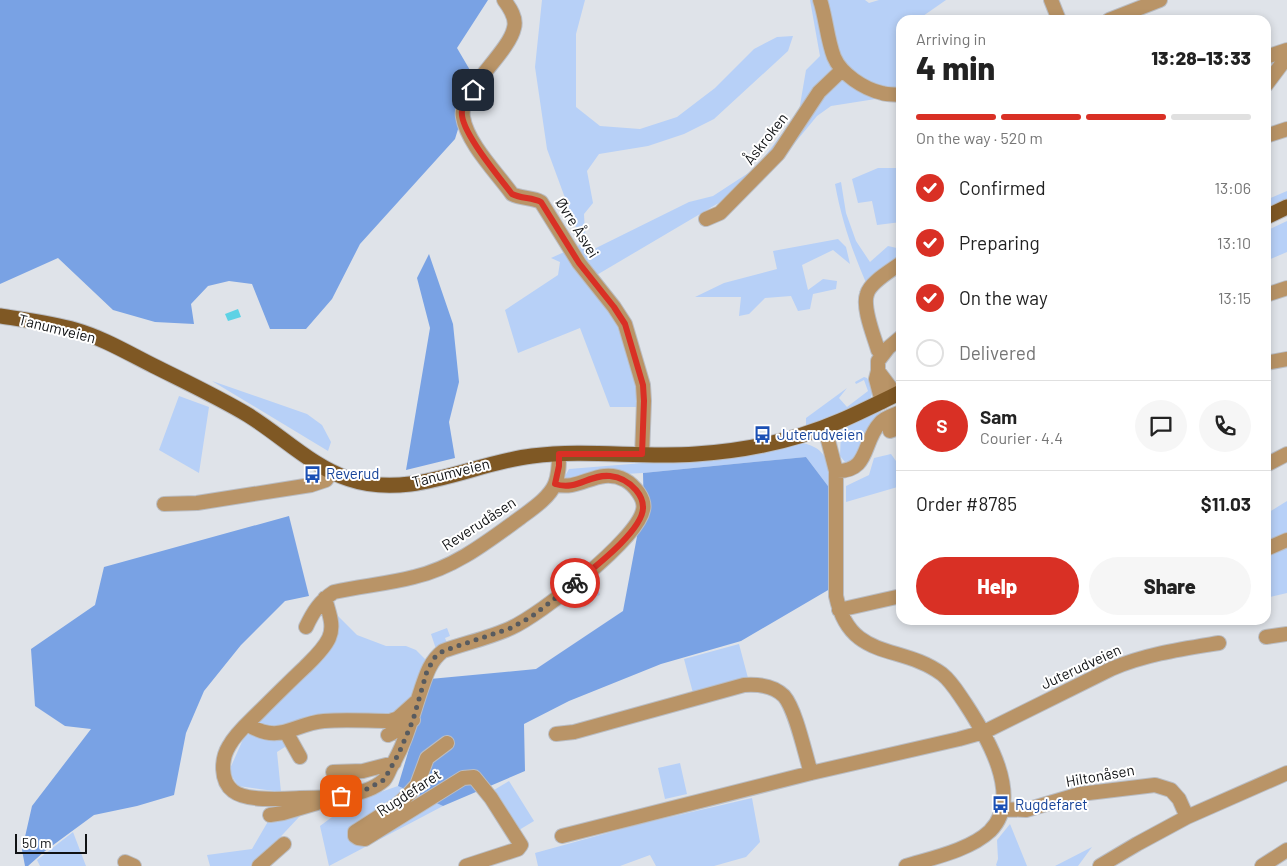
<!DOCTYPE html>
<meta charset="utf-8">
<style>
:root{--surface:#fff;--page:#f6f6f6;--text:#222;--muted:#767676;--line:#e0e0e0;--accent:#d93025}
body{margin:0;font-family:Barlow,sans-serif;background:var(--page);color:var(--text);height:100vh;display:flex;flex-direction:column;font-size:19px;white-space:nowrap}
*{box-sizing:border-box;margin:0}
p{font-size:16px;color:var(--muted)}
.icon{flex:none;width:28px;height:28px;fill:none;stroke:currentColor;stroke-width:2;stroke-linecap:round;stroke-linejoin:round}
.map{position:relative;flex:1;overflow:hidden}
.side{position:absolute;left:896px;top:15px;width:375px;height:610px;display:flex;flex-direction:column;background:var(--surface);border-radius:15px;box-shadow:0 2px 8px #0003}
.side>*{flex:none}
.scale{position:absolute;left:15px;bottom:12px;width:72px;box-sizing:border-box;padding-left:5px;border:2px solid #101214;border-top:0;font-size:14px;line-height:18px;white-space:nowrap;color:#101214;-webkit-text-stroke:4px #fff;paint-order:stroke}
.pin{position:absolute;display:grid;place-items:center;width:42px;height:42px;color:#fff;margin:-21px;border-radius:10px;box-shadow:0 2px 8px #0006}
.courier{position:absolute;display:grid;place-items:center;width:50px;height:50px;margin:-25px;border:4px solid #d93025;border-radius:50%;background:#fff;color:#222;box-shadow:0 1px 6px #0007}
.headline em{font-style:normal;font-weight:800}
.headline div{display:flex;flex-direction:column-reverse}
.headline{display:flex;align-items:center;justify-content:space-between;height:85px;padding:0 20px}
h1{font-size:32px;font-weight:800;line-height:38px}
.bar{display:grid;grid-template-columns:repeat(4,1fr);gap:8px 5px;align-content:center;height:60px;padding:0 20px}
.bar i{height:6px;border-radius:4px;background:var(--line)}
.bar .on{background:var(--accent)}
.bar p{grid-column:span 4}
.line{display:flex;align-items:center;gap:12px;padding:0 20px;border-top:1px solid var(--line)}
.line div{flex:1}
.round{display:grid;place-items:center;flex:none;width:52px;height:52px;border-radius:26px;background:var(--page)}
ol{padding:0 20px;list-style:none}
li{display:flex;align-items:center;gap:15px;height:55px}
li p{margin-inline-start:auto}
li .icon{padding:5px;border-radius:50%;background:var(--accent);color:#fff;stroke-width:4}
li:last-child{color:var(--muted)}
li i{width:28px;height:28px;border:2px solid var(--line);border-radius:50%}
.cta{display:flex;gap:10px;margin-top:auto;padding:10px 20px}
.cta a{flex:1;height:58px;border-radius:30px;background:var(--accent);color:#fff;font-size:20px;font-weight:800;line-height:58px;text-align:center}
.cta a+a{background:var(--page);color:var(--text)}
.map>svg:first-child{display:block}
.green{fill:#b7d0f7}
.forest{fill:#79a2e4}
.water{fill:#5ed2e5}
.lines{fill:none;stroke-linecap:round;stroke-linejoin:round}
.minor-casing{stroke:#babdc3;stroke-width:16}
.major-casing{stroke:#babdc3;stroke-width:17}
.minor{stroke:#b99467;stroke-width:14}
.major{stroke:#7f5824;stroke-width:15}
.done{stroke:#585b5f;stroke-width:5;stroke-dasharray:0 9}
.route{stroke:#d93025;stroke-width:6}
.labels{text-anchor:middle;stroke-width:4;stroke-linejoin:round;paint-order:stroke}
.street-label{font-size:15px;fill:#101214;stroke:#fff}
.transit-label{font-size:15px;fill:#164399;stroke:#fff;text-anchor:start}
</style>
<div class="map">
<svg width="1287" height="866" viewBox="0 0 1287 866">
<rect width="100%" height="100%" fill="#dfe3e9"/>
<!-- green -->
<path class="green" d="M542,0H585L576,34V107L600,126L640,129L677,117L715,88L754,49L777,37L793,36L788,51L714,119L684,134L648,146L599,154L587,171L593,203L584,214L585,233L592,250L689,202L713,196L756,168L799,111L806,70L820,56L810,0H865L869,3L879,0H946L923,16L924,20H901V95L831,106L817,116L771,172L595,276L623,323L643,407H610L580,328L518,353L505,310L558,275L560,262L551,258L582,244L547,149L535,67Z
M878,168H901V222L877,225L872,201L858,203L852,179Z
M841,182L846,213L856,241L870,262L888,246L901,249V258L867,285C852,250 842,222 835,184Z
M1287,191V200L1266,209V200Z
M1287,221V252L1266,261V231Z
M838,239L846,247L850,264L833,250L802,265L808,290L823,279L837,281L836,289L813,294L810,309L798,311L791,296L765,298L749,314L739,316L741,297H695L724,283L777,269L773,251Z
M864,377L867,378C870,383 874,390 871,397C866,408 819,422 806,427V418L847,388L839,398L847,407L868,391L864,380L856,384L855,382Z
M212,381L307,414L322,425L331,442L328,451Z
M179,396L209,407L199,473L159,450Z
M882,410L868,432L857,456L852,461L845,462L840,456L841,431L861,419Z
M802,443C829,448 829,466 831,490L806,457L643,473L586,476L569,484L565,476L569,469L754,454Z
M891,454L901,468V486L846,502V486L869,475L874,458Z
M1287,501V593L1266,598V514Z
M595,581L600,595L583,600L578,586Z
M337,615L357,635L386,646H406L416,650L426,660L416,692L397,714L311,719L278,725L288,745L277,752L281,792L238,786L229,771L244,737L337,626Z
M447,628L450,636L445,638L448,645L436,649L431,634Z
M739,644L748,678L693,693L684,659Z
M680,763L687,794L665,799L658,768Z
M509,781L534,821L519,830L494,790Z
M398,786L443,806L329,866L320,826L352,802Z
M752,798L760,842L746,857L714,866H656L650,855L620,866H538L535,853L640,824Z
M300,816L253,866H210L207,855L252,849L270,818Z
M1010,824L1027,866H997L996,865L998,859L997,840Z
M73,832L86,866H40L37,860Z
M1092,847L1078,866H1055Z"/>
<!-- forest -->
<path class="forest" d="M0,0H488L457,48L474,77L455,139L360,244L332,299L306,329H270L252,284L229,281L208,286L191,304L194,324L155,322L113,310L58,258L0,284Z
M429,254L453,324L459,382L449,422L455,458L406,470L430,328L417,278Z
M806,457L831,490L835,586L741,641L661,664L569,701L524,724L525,771L443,806L398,786L430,679L536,669L623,611L639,526L644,516L643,473Z
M289,516L309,596L285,601L241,645L204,691L186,733L174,795L137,806L94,815L45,851L28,866H25L22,850L32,806L91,729L65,726L35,706L31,649L95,605L104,567Z"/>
<!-- water -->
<path class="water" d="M238,309L241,317L228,321L225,314Z"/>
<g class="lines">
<defs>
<path id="minor" d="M504,0C510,8 517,18 514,28C509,53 458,92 463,117C467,143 497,173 512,194C522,199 532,197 541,202L579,263L614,307L625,324L643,385L644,401L642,455
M820,0C826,18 827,39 834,57C841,74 864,89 882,93C888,95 895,94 901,95
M1051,0L1059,20
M1109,20L1160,0
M1266,57L1287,50
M1266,85L1287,57
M1266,136L1287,129
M706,219L720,213L778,154L819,92L842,70
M1266,295L1287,288
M882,355L878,350C874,336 862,308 867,294C870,282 892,270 901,263
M1266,363L1287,359
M878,371L896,395
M882,402L876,379L878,371V361L888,348L901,337
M823,428L828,440L836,471V596C850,662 900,643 942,674C952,682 958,693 965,703C986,735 1024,797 990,831C970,850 932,858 906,866
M890,431L901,427
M1266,465L1287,454
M836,471C870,472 862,442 880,423C885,417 894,415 901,412
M164,504L197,503L311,485L326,480L331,472
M1266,549L1287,540
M325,598C328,611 335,625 329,638C324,649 313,659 305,667C289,682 274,697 259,712C248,723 236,733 229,746C221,759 220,781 233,791C247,802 283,799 300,798C325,798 364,798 384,780C387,777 389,771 391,767C406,743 412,716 421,690C426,675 430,661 443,651C465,643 489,638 511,628C540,615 637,540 643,510C646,499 634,485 625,480C598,466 580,492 555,484
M839,610L901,596
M306,627C313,612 320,601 334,592C361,586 387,584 414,577C454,568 487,542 520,518C532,509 549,498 555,484C559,474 559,464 559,454
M1266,637L1287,634
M247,724C280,745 292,724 324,721C346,719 368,721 390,721L398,718L417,701
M286,732L300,757
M556,734L574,732L744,685C758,684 774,686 784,696C796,710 805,754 811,773
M388,735C398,731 403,723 413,720
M447,743L427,758L417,785L407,796L397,805L355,832V836L358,838L365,839L463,778L474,777L491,798L521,845L518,849L466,866
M333,772L363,771L394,763
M1002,809L1026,810L1080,794L1155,785L1171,790L1179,799L1187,817L1137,844L1100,866
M270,815L283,813L317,803
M1187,817L1287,773
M562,836L811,773L959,739L984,732L1111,669C1146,654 1182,649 1219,643
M125,862L134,866
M259,866L284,844
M1262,866L1287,850"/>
<path id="major" d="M1266,217L1287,207
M0,316C25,320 51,323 75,330C103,338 128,353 154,366C186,382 218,397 248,415C282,436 311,466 349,479C411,500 472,463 532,456C587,449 641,458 696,454C744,451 796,440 840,421C861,412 881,402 901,392"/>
</defs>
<!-- minor casing -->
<use href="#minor" class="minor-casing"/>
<!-- major casing -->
<use href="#major" class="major-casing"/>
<!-- minor -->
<use href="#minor" class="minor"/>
<!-- major -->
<use href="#major" class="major"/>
</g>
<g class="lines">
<!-- done -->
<path class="done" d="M341,796L361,792L384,780L399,753L413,720L427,671L435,657L443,651L511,628L531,617L575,583"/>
<!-- route -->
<path class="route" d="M473,90C469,96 464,103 462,111C459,130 500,178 512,194C522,199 532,197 541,202L579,263L614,307L625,324L643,385L644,401L642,454H559V466L555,484C577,491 589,474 610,476C621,477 629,482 636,490C641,496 643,500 643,507C644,530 592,569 575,583"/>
</g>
<!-- icons -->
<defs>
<symbol id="bus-bare" viewBox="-9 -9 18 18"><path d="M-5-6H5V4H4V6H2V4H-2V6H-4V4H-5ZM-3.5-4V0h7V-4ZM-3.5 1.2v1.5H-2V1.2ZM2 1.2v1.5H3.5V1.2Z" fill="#1a4fb4" stroke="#fff" stroke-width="2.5" paint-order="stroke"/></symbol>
</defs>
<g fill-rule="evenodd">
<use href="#bus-bare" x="750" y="422" width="25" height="25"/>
<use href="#bus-bare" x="300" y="462" width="25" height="25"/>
<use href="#bus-bare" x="988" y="792" width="25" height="25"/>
</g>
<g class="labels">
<!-- street labels -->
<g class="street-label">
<text transform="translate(766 139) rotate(-52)" y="5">Åskroken</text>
<text transform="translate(577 228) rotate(58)" y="5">Øvre Åsvei</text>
<text transform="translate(57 329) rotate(14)" y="5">Tanumveien</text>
<text transform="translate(451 473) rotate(-14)" y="5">Tanumveien</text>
<text transform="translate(479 524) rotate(-33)" y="5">Reverudåsen</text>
<text transform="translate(1081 667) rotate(-25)" y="5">Juterudveien</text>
<text transform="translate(1100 776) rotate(-10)" y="5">Hiltonåsen</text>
<text transform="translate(409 793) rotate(-33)" y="5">Rugdefaret</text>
</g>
<!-- transit labels -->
<g class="transit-label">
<text x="777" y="440">Juterudveien</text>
<text x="326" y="479">Reverud</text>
<text x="1015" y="810">Rugdefaret</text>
</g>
</g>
</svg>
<div class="scale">50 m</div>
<div class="pin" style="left:341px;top:796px;background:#ea580c"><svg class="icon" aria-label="bag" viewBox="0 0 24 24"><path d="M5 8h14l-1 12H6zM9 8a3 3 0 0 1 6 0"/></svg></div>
<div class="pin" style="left:473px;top:90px;background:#1f2937"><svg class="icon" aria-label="home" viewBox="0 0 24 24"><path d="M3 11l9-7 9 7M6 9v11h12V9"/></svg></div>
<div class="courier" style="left:575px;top:583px"><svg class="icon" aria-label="bike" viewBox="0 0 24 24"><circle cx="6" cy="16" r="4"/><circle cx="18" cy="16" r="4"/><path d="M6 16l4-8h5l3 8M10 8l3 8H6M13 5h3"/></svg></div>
<section class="side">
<div class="headline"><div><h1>4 min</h1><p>Arriving in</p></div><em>13:28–13:33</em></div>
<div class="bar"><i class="on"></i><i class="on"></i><i class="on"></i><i></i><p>On the way · 520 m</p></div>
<ol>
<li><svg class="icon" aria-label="check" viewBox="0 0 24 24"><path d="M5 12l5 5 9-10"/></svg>Confirmed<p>13:06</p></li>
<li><svg class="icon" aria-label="check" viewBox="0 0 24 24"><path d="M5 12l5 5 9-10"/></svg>Preparing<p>13:10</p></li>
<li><svg class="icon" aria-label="check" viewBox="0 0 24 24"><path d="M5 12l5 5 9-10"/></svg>On the way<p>13:15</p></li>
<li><i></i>Delivered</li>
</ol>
<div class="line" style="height:90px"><b class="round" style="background:var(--accent);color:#fff">S</b><div><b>Sam</b><p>Courier · 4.4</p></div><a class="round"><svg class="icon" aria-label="chat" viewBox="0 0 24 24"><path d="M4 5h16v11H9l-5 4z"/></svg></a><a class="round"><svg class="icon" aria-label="phone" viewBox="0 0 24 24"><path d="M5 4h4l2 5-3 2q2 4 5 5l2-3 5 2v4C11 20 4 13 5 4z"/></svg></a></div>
<div class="line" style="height:65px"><div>Order #8785</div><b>$11.03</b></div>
<div class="cta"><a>Help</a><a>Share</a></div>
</section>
</div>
